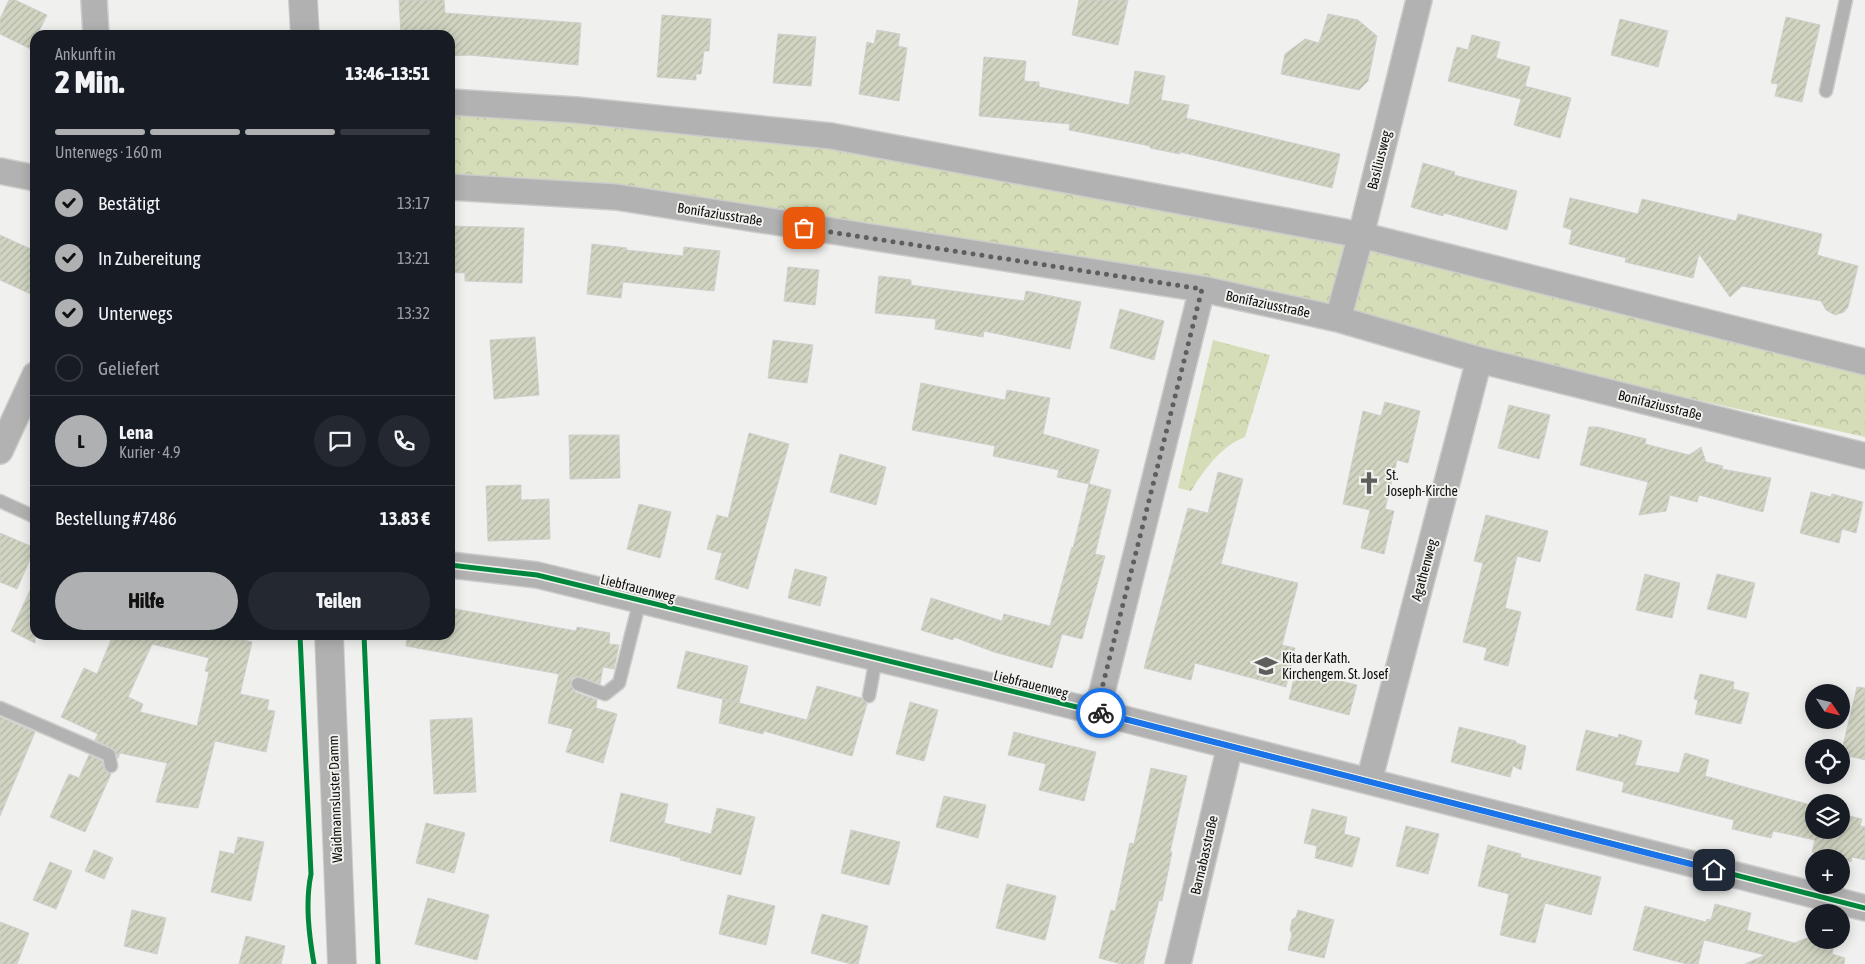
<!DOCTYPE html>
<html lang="de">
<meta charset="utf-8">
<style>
:root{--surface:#171b24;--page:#242831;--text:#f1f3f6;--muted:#9ea1a6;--line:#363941;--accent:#afb0b1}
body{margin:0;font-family:"Asap Condensed",sans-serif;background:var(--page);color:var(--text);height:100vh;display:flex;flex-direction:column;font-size:19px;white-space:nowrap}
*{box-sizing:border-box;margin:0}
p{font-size:16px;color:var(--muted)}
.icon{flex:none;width:28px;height:28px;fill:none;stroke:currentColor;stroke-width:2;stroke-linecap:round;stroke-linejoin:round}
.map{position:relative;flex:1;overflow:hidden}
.details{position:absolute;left:30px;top:30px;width:425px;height:610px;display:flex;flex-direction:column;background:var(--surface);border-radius:15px;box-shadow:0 2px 12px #0003}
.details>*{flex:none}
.needle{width:32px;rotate:125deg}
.fabs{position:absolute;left:1805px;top:684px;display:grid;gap:10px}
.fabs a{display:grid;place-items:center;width:45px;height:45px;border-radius:50%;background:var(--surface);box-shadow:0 2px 12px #0003;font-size:25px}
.pin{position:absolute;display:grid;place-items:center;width:42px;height:42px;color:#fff;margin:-21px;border-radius:10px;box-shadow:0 2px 8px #0006}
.courier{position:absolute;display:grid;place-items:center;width:50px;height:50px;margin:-25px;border:4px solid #1a73e8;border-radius:50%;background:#fff;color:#222;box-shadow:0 1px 6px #0007}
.headline em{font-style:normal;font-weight:800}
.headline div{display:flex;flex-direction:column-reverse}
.headline{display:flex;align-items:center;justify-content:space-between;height:85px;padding:0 25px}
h1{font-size:32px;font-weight:800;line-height:38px}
.bar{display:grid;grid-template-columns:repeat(4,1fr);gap:8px 5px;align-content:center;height:60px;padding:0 25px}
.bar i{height:6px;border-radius:4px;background:var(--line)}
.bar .active{background:var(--accent)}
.bar p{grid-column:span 4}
.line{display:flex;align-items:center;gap:12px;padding:0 25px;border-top:1px solid var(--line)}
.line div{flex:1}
.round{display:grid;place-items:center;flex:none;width:52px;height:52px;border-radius:26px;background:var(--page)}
ol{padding:0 25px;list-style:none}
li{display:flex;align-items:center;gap:15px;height:55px}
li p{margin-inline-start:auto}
li .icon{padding:5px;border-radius:50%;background:var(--accent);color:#111;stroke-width:4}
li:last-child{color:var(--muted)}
li i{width:28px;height:28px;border:2px solid var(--line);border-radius:50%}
.primary-button{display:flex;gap:10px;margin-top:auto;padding:10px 25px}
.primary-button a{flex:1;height:58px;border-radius:30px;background:var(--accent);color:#111;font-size:20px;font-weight:800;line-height:58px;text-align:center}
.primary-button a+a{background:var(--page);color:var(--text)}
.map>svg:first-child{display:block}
.park{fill:url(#park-crowns)}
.building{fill:url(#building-hatch);stroke:#cfcfce;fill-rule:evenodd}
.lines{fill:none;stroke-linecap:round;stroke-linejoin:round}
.lane-casing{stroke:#cccdcb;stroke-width:15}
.street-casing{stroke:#cccdcb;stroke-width:28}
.secondary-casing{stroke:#cccdcb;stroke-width:30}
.lane{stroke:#b2b2b2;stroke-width:12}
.street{stroke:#b2b2b2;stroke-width:25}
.secondary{stroke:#b1b1b1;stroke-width:28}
.cycleway-casing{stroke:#f1f2ee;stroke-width:8}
.cycleway{stroke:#00873e;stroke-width:5}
.done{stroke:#5e5f5d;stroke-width:5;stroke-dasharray:0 9}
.route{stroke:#1a73e8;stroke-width:6}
.labels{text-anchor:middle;stroke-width:4;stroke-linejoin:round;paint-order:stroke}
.street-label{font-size:14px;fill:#10100f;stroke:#f1f2ee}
.poi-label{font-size:14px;fill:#10100f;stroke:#f1f2ee;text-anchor:start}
</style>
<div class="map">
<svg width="1865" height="964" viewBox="0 0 1865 964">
<defs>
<pattern id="park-crowns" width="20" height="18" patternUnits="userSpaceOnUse" patternTransform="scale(1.25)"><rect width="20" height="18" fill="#d4ddb8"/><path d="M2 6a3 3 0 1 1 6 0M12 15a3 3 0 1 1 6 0" fill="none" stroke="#b5bd9d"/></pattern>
<pattern id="building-hatch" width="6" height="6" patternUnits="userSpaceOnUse" patternTransform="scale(1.25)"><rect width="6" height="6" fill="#d0d4c1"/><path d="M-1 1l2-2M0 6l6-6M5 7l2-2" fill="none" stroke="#b2b5a5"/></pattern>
</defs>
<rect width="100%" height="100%" fill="#f0f1ef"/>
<!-- park -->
<path class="park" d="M450,111L833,144L1376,246L1865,374V437L1477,351L1196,279L450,180Z
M1213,340L1270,355L1245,437C1220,447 1205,469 1191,491L1178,488Z"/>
<!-- building -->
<path class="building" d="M9,0H15L47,15L37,35H35V51L0,34V19Z
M399,0H444L445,13L581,23L578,65L469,55L450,56V35H401Z
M1079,0H1128L1118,45L1072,35Z
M1328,14L1358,20L1377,36L1368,81L1359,90L1281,74L1285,54L1305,39L1319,43Z
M662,15L711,19L709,51H704L701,74H696V80L657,77Z
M1786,17L1820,25L1802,102L1775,96L1778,84L1771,83Z
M1620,19L1668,31L1658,67L1611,55Z
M877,30L900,34L898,46L907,48L899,101L859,94L867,42L874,44Z
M778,34L816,37L811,86L773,83Z
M1472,35L1500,42L1496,58L1530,67L1525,86L1571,98L1560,138L1514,125L1521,99L1448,81L1457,47L1468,50Z
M984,57L1026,61L1024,81L1039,82V87L1129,105L1135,71L1165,76L1161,100L1189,105L1186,118L1340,154L1332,188L1180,152V154L1150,148V146L1069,130L1070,124L979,116Z
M1423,163L1455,172L1454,175L1517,191L1507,230L1444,213L1443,216L1411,207Z
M1570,198L1638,214L1642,199L1736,221L1738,214L1822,234L1817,255L1858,266L1848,307L1844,312L1835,315L1826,310L1821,301L1742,286L1730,297L1699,254L1693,278L1625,262L1626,258L1569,244L1572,230L1563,227Z
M450,226L524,228L522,283L465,281V273L450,272Z
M0,235L35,251V296L0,280Z
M592,244L627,248L626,250L683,256L684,247L720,251L714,291L623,282L621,298L587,294Z
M788,267L819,270L815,305L784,301Z
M879,276L911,280V285L1024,301L1026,291L1081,302L1070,349L984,331L983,337L935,329L936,319L875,313Z
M1120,309L1164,321L1154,360L1110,348Z
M535,337L539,395L494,399L490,340Z
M773,340L813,345L807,383L768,378Z
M921,383L1005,400L1007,390L1050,398L1043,434L1099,450L1089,484L1057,477L1059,470L993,456L995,446L912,430Z
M1385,402L1420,411L1408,463L1397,460L1385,509L1394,511L1384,554L1361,548L1370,510L1343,504L1363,411L1381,416Z
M1509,405L1550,415L1539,459L1498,448Z
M1589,427H1598L1646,439L1645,444L1689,455L1701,447L1706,462L1723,466L1722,469L1771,478L1763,512L1699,495L1697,502L1670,495L1666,511L1639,515L1648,482L1580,465Z
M749,433L789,444L748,589L715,579L722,553L707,549L717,515L728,518Z
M569,435H619L620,478L570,479Z
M840,454L886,467L876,505L830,492Z
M1218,472L1243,479L1221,564L1298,583L1282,645L1295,648L1286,687L1195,663L1191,680L1144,668L1188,508L1208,513Z
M1089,484L1111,490L1095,554L1105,556L1082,639L1062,634L1052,668L994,652L954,637L953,640L921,630L931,598L1002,621L1004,614L1050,626L1072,547L1073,548Z
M521,485V500L549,499L550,539L488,541L486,486Z
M1811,492L1831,497L1832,494L1863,502L1856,533L1842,529L1839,543L1800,533Z
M639,504L671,512L660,558L627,549Z
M1486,515L1548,531L1540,562L1517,556L1505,608L1521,612L1508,666L1484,660L1487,648L1463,642L1483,563L1474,561Z
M0,533L35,548L17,589L0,582Z
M795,569L827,577L820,606L788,598Z
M1645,574L1680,583L1672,618L1636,610Z
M1717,574L1755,583L1746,618L1707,609Z
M35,580V643L11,631Z
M450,608L576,631L577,627L610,633L609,644L619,645L614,669L603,667L600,684L577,676L572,678L570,685L575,692L597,700L596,708L617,714L603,763L566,752L573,729L548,723L559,674L406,646L407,635H450Z
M113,635H225L252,642L240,694L269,700L267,710L275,711L266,752L215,741L198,808L156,802L167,763L120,753L118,758L115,750L95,740L98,734L61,717L84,668L97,674ZM152,644L209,658L205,671L209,672L197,726L140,712L143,704L128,697Z
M686,651L748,666L739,703L677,688Z
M1296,670L1357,685L1349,715L1289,699Z
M1700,674L1734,682L1733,689L1749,693L1741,724L1695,714L1698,700L1694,699Z
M817,686L861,698L867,704L852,756L764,731L763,734L719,723L723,699L807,720Z
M1857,687L1865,688V760L1841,754Z
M910,702L938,710L924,761L896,754Z
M0,717L35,732L0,816Z
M472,718L476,792L434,794L430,720Z
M1459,727L1516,741V743L1526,746L1521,770L1513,766L1510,777L1451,762Z
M1586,730L1618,738L1619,734L1642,741L1635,765L1679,773L1685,753L1709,760L1705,776L1814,806V830H1841V814L1862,819L1860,826L1865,827V860L1852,857L1851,862L1841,860V858H1833L1812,852L1815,840L1773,831L1771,838L1732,829L1734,820L1622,792L1624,782L1576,770Z
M1014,732L1096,752L1084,801L1039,790L1046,764L1008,755Z
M89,755L102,761L105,771L111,774L85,832L50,817L69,774L79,778Z
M1151,768L1187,776L1170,852H1172L1162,901L1159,900L1143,964H1121L1099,958L1111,910L1115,911L1130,843L1134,844Z
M621,793L668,804L664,823L711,834L717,808L755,817L741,875L680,860L681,858L610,841Z
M944,796L986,805L978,838L936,827Z
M1312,809L1347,817L1344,834L1360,838L1352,867L1315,858L1317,846L1304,843Z
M426,823L465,833L454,873L416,863Z
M1406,826L1439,834L1428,874L1396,866Z
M851,830L900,842L889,885L841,873Z
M238,837L264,842L251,901L211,892L220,851L234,854Z
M1488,845L1521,854L1520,857L1601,877L1591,915L1545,903L1535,943L1500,935L1509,894L1478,886Z
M94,850L113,858L104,879L85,871Z
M50,862L72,871L56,909L33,900Z
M1007,884L1056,896L1045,940L996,928Z
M728,895L775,906L766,945L719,934Z
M428,898L489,915L477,960L415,944Z
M1715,904L1751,913L1747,930L1794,943L1812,936L1815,941L1834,946L1832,954L1845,958L1844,964H1745L1765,955L1704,940L1698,964H1687L1633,950L1645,906L1706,922L1707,919L1711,920Z
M132,910L166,918L157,954L124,946Z
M1298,910L1334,920L1324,958L1288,950L1292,934L1290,930L1292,920L1296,917Z
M822,914L868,926L858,964H851L811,953Z
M0,922L29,933L17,964H0Z
M246,936L285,946L281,964H239Z"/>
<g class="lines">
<defs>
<path id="lane" d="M1826,91L1846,0
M0,501L35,517
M578,684L605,694L619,683L640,600
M869,696L876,658
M0,708L109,755L111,766"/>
<path id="street" d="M94,0L96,35
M450,102L576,110L831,136L1361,235L1865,362
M0,171L35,178
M450,187L616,197L1202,289L1338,319L1479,360L1865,456
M1338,319L1361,235L1419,0
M0,451L35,375
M450,565L537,575L1097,712L1865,908
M1097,712L1202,289
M1369,781L1479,360
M1178,964L1230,746"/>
<path id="secondary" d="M303,0L305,35
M329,635L342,964"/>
</defs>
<!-- lane casing -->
<use href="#lane" class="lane-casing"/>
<!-- street casing -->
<use href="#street" class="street-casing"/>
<!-- secondary casing -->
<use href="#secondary" class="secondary-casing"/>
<!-- lane -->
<use href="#lane" class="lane"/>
<!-- street -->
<use href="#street" class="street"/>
<!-- secondary -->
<use href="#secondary" class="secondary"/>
<defs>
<path id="cycleway" d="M450,565L537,575L1097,712L1865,908
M300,635L311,874C305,903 309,935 314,964
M364,635L378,964"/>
</defs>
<!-- cycleway casing -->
<use href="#cycleway" class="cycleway-casing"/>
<!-- cycleway -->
<use href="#cycleway" class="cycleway"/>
</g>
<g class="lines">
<!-- done -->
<path class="done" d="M804,228L1202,289L1096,712L1101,713"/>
<!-- route -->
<path class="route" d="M1101,713L1714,870"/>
</g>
<!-- icons -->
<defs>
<symbol id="church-bare" viewBox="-9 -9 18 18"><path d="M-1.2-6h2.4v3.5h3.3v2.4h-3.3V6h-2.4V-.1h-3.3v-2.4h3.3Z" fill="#5e5f5d" stroke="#f1f2ee" stroke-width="2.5" paint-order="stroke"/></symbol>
<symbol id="school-bare" viewBox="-9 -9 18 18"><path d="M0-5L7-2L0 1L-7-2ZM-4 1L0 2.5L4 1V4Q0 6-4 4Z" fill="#5e5f5d" stroke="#f1f2ee" stroke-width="2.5" paint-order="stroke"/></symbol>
</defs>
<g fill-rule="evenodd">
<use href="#church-bare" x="1353" y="467" width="32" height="32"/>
<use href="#school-bare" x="1250" y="650" width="32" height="32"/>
</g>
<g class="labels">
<!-- street labels -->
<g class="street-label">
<text transform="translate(1379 160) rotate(-76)" y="5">Basiliusweg</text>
<text transform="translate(720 214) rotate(9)" y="5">Bonifaziusstraße</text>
<text transform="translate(1268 304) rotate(12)" y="5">Bonifaziusstraße</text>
<text transform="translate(1660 405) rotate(14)" y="5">Bonifaziusstraße</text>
<text transform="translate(1424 570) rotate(-75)" y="5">Agathenweg</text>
<text transform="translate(638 588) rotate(14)" y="5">Liebfrauenweg</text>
<text transform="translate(1031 684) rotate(14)" y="5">Liebfrauenweg</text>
<text transform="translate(335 799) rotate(-92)" y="5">Waidmannsluster Damm</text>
<text transform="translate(1204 855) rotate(-77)" y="5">Barnabasstraße</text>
</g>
<!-- poi labels -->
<g class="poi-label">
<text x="1386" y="480">St.<tspan x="1386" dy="16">Joseph-Kirche</tspan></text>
<text x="1282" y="663">Kita der Kath.<tspan x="1282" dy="16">Kirchengem. St. Josef</tspan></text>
</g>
</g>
</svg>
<div class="fabs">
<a><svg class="needle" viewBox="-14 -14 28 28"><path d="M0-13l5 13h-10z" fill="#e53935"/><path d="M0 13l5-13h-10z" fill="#9ea1a6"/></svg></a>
<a><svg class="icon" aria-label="locate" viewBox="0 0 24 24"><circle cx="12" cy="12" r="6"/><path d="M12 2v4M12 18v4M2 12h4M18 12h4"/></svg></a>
<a><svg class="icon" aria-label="layers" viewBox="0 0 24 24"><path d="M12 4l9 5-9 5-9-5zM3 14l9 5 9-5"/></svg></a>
<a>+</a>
<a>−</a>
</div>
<div class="pin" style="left:804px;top:228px;background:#ea580c"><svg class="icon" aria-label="bag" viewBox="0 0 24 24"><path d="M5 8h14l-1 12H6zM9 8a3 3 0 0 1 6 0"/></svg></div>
<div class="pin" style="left:1714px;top:870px;background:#1f2937"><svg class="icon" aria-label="home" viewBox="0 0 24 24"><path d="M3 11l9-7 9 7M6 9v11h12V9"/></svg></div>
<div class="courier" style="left:1101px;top:713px"><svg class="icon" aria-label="bike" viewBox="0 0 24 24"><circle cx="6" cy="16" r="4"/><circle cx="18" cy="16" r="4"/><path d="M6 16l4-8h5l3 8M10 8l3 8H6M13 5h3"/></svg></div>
<section class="details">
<div class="headline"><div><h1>2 Min.</h1><p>Ankunft in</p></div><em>13:46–13:51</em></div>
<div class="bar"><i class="active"></i><i class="active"></i><i class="active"></i><i></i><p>Unterwegs · 160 m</p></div>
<ol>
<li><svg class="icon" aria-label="check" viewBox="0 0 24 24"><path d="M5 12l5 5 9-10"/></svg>Bestätigt<p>13:17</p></li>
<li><svg class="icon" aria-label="check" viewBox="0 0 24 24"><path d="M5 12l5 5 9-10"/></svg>In Zubereitung<p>13:21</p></li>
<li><svg class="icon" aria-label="check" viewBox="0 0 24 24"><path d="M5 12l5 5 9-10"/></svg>Unterwegs<p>13:32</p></li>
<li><i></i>Geliefert</li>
</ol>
<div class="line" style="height:90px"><b class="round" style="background:var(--accent);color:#111">L</b><div><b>Lena</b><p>Kurier · 4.9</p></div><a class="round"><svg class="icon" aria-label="chat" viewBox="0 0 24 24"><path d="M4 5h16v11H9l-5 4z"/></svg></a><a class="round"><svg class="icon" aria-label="phone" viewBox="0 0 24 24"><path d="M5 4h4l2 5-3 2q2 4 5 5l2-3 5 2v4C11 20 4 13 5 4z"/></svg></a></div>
<div class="line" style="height:65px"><div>Bestellung #7486</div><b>13.83 €</b></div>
<div class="primary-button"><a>Hilfe</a><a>Teilen</a></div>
</section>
</div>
